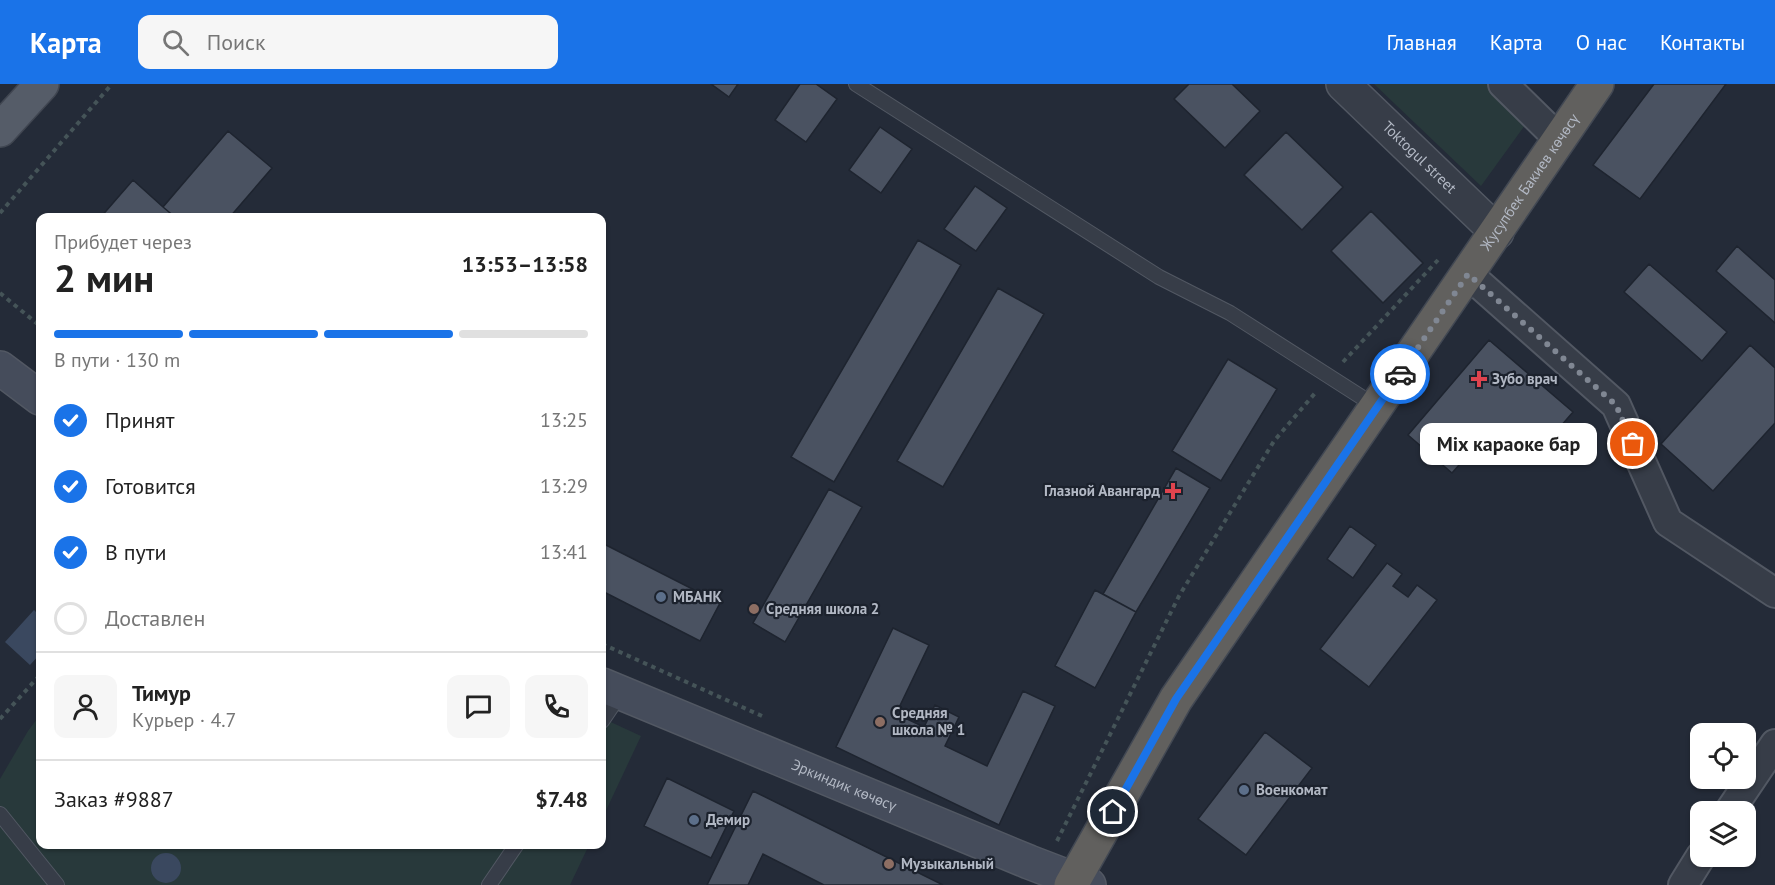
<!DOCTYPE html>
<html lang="ru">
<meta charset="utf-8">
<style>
:root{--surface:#fff;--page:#f6f6f6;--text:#222;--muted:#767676;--line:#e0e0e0;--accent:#1a73e8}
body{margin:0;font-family:"PT Sans",sans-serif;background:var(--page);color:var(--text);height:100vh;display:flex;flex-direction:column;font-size:22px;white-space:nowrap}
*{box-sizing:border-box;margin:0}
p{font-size:20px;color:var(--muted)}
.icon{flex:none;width:33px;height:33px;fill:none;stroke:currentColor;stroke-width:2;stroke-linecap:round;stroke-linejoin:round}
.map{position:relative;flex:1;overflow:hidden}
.drawer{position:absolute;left:36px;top:129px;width:570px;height:636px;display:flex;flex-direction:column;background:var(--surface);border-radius:12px;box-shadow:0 2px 4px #0004}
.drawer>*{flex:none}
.tools{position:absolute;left:1690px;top:639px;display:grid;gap:12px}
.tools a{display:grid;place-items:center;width:66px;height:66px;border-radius:12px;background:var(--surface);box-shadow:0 2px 4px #0004;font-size:30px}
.pin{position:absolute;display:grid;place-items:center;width:51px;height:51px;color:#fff;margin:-26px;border:3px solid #fff;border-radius:50%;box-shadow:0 2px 6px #0007}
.courier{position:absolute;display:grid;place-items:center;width:60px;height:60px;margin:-30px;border:4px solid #1a73e8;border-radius:50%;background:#fff;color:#222;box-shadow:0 2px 8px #0007}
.bubble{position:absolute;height:42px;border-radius:12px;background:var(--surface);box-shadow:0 2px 4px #0004;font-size:20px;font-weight:800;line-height:42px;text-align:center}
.headline em{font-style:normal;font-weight:800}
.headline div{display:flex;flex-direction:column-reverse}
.headline{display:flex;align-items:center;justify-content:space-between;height:102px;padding:0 18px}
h1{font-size:39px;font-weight:800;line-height:45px}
.bar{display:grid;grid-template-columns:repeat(4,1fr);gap:9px 6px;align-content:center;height:72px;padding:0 18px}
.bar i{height:8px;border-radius:4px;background:var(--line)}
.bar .current{background:var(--accent)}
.bar p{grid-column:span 4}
.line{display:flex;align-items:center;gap:15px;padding:0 18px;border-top:2px solid var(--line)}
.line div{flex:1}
.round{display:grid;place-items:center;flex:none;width:63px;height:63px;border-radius:12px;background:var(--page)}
ol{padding:0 18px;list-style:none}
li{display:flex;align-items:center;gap:18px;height:66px}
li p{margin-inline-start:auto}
li .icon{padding:6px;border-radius:50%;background:var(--accent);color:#fff;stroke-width:4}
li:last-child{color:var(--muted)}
li i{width:33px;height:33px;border:3px solid var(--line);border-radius:50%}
header{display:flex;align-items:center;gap:36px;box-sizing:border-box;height:84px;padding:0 30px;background:var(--accent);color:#fff}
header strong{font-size:28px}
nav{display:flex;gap:33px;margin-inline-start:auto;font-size:21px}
.search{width:420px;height:54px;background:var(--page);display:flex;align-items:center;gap:15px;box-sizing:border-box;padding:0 21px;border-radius:12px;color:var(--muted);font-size:22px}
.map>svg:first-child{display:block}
.green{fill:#28393b}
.water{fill:#3a485f}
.building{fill:#4a5261;stroke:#1e242f;stroke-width:1.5}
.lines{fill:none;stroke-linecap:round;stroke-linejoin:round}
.service-casing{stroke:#525863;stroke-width:16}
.minor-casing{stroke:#525863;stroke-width:32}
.tertiary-casing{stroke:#525863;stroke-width:36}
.secondary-casing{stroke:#525863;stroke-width:36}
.primary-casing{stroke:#404651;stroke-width:36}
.trunk-casing{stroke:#424853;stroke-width:36}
.path{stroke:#455458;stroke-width:4;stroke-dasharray:4.5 4.5;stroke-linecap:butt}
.service{stroke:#373d48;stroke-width:14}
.minor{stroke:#373d48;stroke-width:28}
.tertiary{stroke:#373d48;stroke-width:33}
.secondary{stroke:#454c5b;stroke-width:33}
.primary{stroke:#555c68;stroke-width:33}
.trunk{stroke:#61605e;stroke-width:33}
.done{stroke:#808793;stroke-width:6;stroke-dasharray:0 10.8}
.route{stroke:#1a73e8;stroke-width:8}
.health-dot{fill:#e0444e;stroke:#1c222d;stroke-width:2}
.service-dot{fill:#5c6f8a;stroke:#1c222d;stroke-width:2}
.education-dot{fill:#8d6e63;stroke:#1c222d;stroke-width:2}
.labels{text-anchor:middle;stroke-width:4.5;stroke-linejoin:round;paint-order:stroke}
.street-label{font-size:15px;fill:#b2b8c4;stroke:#1c222d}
.poi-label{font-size:15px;font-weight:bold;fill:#b2b8c4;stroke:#1c222d;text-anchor:start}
</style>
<header>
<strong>Карта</strong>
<div class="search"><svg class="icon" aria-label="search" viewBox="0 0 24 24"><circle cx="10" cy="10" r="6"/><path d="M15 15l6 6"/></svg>Поиск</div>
<nav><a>Главная</a><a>Карта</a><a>О нас</a><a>Контакты</a></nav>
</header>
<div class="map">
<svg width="1775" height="801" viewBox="0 0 1775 801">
<rect width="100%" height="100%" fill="#242b38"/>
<!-- green -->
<path class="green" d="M1374,0H1490L1528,37L1481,102Z
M40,631V760L589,761L570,801H0V695L28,647Z
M602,634L641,652L602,735Z"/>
<!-- water -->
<path class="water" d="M34,526L40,532V570L30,581L5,558Z
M151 784a15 15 0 1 1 30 0a15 15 0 1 1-30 0Z"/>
<!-- building -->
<path class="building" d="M711,0H738L729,13Z
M800,0H816L837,15L806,58L775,36Z
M1189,0H1232L1260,27L1225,64L1174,15Z
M1654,0H1726L1640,115L1593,81Z
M880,43L912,65L881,109L849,86Z
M228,47L272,84L229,134H176L163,123Z
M1286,48L1343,103L1302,146L1244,91Z
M133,96L163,123L176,134H100Z
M975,102L1007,124L976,167L944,145Z
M1371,127L1423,179L1383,219L1331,167Z
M918,156L961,181L834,398L791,373Z
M1737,162L1775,196V239L1716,187Z
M1649,180L1727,248L1702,277L1624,208Z
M998,204L1044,230L943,403L897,377Z
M1489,256L1573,328L1534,373L1495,340L1452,389L1408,351Z
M1750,261L1775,284V339L1713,407L1661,360Z
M1228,275L1277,305L1221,397L1172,367Z
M1176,384L1210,404L1136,528L1103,510Z
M829,405L862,423L785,558L753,539Z
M1350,442L1376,461L1353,494L1327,475Z
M602,459L720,519L700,557L602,507Z
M1387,479L1402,490L1393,502L1408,513L1417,501L1437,516L1369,603L1320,565Z
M1095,506L1136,528L1095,604L1055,582Z
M893,544L929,561L896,630L924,643L935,621L959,633L945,662L987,682L1023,607L1055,622L999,741L836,663Z
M1265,648L1312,684L1246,771L1198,735Z
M667,694L734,727L711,774L644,742Z
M753,707L943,801H824L763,770L748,801H707Z"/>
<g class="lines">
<defs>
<path id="service" d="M856,0L1159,193L1230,229L1377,323
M602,637L621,609
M0,730L57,801
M489,801L517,760"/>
<path id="minor" d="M1503,0L1559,55
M1468,190L1616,321L1668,438L1775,509
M1729,728L1775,660
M1683,801L1701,772"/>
<g id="tertiary">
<path id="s1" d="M1343,0L1497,148"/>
</g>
<g id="secondary">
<path d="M0,284L40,314"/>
<path id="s2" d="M602,601L1029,778L1089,801"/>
</g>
<path id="primary" d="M0,46L42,0"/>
<g id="trunk">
<path id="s3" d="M1071,801L1176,615L1597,0"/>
</g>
</defs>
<!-- service casing -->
<use href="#service" class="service-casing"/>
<!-- minor casing -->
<use href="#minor" class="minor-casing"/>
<!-- tertiary casing -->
<use href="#tertiary" class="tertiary-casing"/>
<!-- secondary casing -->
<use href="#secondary" class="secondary-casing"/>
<!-- primary casing -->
<use href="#primary" class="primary-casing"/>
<!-- trunk casing -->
<use href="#trunk" class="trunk-casing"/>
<!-- path -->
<path class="path" d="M0,129L112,0
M0,209L40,242
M1343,278L1438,176
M602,560L762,632
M0,635L40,591
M1057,757L1179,512L1274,357L1316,308"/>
<!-- service -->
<use href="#service" class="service"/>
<!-- minor -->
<use href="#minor" class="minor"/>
<!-- tertiary -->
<use href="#tertiary" class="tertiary"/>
<!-- secondary -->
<use href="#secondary" class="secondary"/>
<!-- primary -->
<use href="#primary" class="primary"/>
<!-- trunk -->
<use href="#trunk" class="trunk"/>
</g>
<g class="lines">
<!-- done -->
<path class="done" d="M1400,290L1468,190L1616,321L1633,360"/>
<!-- route -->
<path class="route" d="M1113,728L1176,615L1400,290"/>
</g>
<!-- markers -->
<g class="health-dot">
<path d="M1476 286h6v6h6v6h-6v6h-6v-6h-6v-6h6z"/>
<path d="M1170 398h6v6h6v6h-6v6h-6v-6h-6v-6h6z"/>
</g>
<g class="service-dot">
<circle cx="661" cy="513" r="6"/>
<circle cx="1244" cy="706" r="6"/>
<circle cx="694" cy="736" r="6"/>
</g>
<g class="education-dot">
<circle cx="754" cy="525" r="6"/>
<circle cx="880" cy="638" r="6"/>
<circle cx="889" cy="780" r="6"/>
</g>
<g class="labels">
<!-- street labels -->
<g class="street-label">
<text dy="5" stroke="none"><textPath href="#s1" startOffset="106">Toktogul street</textPath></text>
<text dy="5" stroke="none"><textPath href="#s3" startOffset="840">Жусупбек Бакиев көчөсү</textPath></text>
<text dy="5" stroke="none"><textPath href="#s2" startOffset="262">Эркиндик көчөсү</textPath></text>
</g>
<!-- poi labels -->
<g class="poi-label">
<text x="1492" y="300">Зубо врач</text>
<text x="1160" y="412" text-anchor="end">Глазной Авангард</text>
<text x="673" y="518">МБАНК</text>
<text x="766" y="530">Средняя школа 2</text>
<text x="892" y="634">Средняя<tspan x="892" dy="17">школа № 1</tspan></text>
<text x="1256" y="711">Военкомат</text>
<text x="706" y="741">Демир</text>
<text x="901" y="785">Музыкальный</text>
</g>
</g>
</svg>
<div class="tools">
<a><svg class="icon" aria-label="locate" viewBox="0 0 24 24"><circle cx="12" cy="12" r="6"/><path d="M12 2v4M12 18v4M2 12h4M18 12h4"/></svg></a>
<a><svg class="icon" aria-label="layers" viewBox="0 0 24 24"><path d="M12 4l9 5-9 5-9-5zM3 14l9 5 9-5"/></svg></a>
</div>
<div class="pin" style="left:1633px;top:360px;background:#ea580c"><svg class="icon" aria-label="bag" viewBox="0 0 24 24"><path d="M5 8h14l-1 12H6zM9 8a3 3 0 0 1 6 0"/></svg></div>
<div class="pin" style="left:1113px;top:728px;background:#1f2937"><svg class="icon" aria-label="home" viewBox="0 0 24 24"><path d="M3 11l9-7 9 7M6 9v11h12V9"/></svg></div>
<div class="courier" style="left:1400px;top:290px"><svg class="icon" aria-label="car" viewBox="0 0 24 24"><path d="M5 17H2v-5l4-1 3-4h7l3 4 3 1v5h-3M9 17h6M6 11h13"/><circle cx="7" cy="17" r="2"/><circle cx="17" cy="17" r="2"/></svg></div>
<div class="bubble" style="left:1420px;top:339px;width:177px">Mix караоке бар</div>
<section class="drawer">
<div class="headline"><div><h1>2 мин</h1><p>Прибудет через</p></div><em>13:53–13:58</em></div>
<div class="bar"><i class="current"></i><i class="current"></i><i class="current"></i><i></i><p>В пути · 130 m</p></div>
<ol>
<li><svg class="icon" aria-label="check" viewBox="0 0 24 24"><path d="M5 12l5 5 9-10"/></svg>Принят<p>13:25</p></li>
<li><svg class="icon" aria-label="check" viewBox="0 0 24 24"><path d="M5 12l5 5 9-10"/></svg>Готовится<p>13:29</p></li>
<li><svg class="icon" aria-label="check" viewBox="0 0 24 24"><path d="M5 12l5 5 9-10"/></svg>В пути<p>13:41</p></li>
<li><i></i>Доставлен</li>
</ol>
<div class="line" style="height:108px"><a class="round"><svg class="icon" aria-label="person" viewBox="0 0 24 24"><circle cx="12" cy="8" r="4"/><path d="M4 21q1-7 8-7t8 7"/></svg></a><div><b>Тимур</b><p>Курьер · 4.7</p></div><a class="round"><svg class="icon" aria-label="chat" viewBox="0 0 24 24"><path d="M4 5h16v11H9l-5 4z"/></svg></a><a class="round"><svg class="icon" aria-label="phone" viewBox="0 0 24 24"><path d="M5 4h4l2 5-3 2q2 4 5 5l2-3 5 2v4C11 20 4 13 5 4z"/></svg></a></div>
<div class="line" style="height:78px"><div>Заказ #9887</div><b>$7.48</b></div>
</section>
</div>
